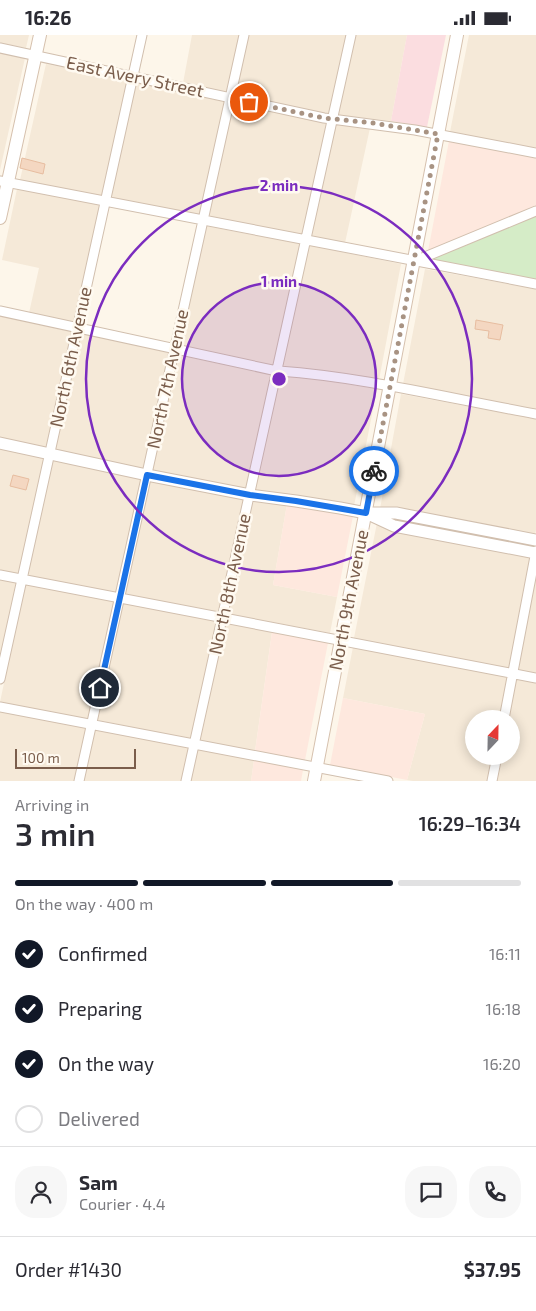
<!DOCTYPE html>
<meta charset="utf-8">
<style>
:root{--surface:#fff;--page:#f7f7f7;--text:#2b2b33;--muted:#7c7c81;--line:#e1e1e2;--accent:#111827}
body{margin:0;font-family:"Exo 2",sans-serif;background:var(--page);color:var(--text);height:100vh;display:flex;flex-direction:column;font-size:19px;white-space:nowrap}
*{box-sizing:border-box;margin:0}
p{font-size:16px;color:var(--muted)}
.icon{flex:none;width:28px;height:28px;fill:none;stroke:currentColor;stroke-width:2;stroke-linecap:round;stroke-linejoin:round}
.map{position:relative;height:746px;overflow:hidden}
.sheet{display:flex;flex-direction:column;background:var(--surface);flex:1}
.sheet>*{flex:none}
.needle{width:32px;rotate:22deg}
.tools{position:absolute;left:465px;top:675px;display:grid;gap:10px}
.tools a{display:grid;place-items:center;width:55px;height:55px;border-radius:50%;background:var(--surface);box-shadow:0 2px 12px #0003;font-size:25px}
.scale{position:absolute;left:15px;bottom:12px;width:121px;box-sizing:border-box;padding-left:5px;border:2px solid #7a5d4b;border-top:0;font-size:14px;line-height:18px;white-space:nowrap;color:#7a5d4b;-webkit-text-stroke:4px #fffaf1;paint-order:stroke}
.pin{position:absolute;display:grid;place-items:center;width:42px;height:42px;color:#fff;margin:-21px;border:2px solid #fff;border-radius:50%;box-shadow:0 1px 5px #0007}
.courier{position:absolute;display:grid;place-items:center;width:50px;height:50px;margin:-25px;border:4px solid #1a73e8;border-radius:50%;background:#fff;color:#222;box-shadow:0 1px 6px #0007}
.overview em{font-style:normal;font-weight:600}
.overview div{display:flex;flex-direction:column-reverse}
.overview{display:flex;align-items:center;justify-content:space-between;height:85px;padding:0 15px}
h1{font-size:32px;font-weight:600;line-height:38px}
.bar{display:grid;grid-template-columns:repeat(4,1fr);gap:8px 5px;align-content:center;height:60px;padding:0 15px}
.bar i{height:6px;border-radius:4px;background:var(--line)}
.bar .on{background:var(--accent)}
.bar p{grid-column:span 4}
.line{display:flex;align-items:center;gap:12px;padding:0 15px;border-top:1px solid var(--line)}
.line div{flex:1}
.round{display:grid;place-items:center;flex:none;width:52px;height:52px;border-radius:20px;background:var(--page)}
ol{padding:0 15px;list-style:none}
li{display:flex;align-items:center;gap:15px;height:55px}
li p{margin-inline-start:auto}
li .icon{padding:5px;border-radius:50%;background:var(--accent);color:#fff;stroke-width:4}
li:last-child{color:var(--muted)}
li i{width:28px;height:28px;border:2px solid var(--line);border-radius:50%}
.status{display:flex;justify-content:space-between;align-items:center;height:35px;padding:0 25px;background:var(--surface);direction:ltr}
.status svg{height:14px;fill:currentColor}
.map>svg:first-child{display:block}
.residential{fill:#f5e9d8}
.commercial{fill:#fee8de}
.medical{fill:#fbdde0}
.green{fill:#d5ecc7}
.building{fill:#f4d7c1;stroke:#e7bda0}
.lines{fill:none;stroke-linecap:round;stroke-linejoin:round}
.minor-casing{stroke:#d1bfae;stroke-width:11}
.tertiary-casing{stroke:#d1bfae;stroke-width:13}
.secondary-casing{stroke:#d6c1ae;stroke-width:14}
.minor{stroke:#fff;stroke-width:9}
.tertiary{stroke:#fff;stroke-width:11}
.secondary{stroke:#fff;stroke-width:12}
.done{stroke:#a89383;stroke-width:5;stroke-dasharray:0 9}
.route{stroke:#1a73e8;stroke-width:6}
.ring{fill:none;stroke:#7b2cbf;stroke-width:2.5}
.labels{text-anchor:middle;stroke-width:5;stroke-linejoin:round;paint-order:stroke}
.street-label{font-size:18px;fill:#7a5d4b;stroke:#fffaf1}
.centre{fill:#7b2cbf;stroke:#fffaf1;stroke-width:2.5}
.ring-label{font-size:15px;text-anchor:middle;font-weight:bold;fill:#7b2cbf;stroke:#fffaf1;stroke-width:5;stroke-linejoin:round;paint-order:stroke}
</style>
<div class="status"><b>16:26</b><svg viewBox="0 0 49 12"><path d="M0 12V9h3v3zM5 12V6h3v6zM10 12V3h3v9zM15 12V0h3v12zM26 1h20v11H26zM47 4h2v5h-2z"/></svg></div>
<div class="map">
<svg width="536" height="746" viewBox="0 0 536 746">
<rect width="100%" height="100%" fill="#fdf6ea"/>
<!-- residential -->
<path class="residential" d="M0,0H29L26,13L0,8Z
M192,0H240L227,58L183,48Z
M248,0H346L329,79L235,59Z
M355,0H407L391,86L337,80Z
M469,0H536V113L450,97Z
M0,18L25,23L0,135Z
M46,29L128,45L102,161L20,145Z
M135,47L225,67L200,180L110,163Z
M233,68L327,88L303,200L208,181Z
M335,89L370,93L345,208L311,201Z
M17,154L100,170L74,288L29,278L39,233L2,225Z
M206,191L301,209L274,331L180,311Z
M308,210L401,229L379,345L318,335L282,331Z
M425,234L536,254V375L403,349Z
M0,281L72,297L46,414L0,403Z
M80,298L170,318L144,435L54,415Z
M178,320L272,340L247,455L152,437Z
M280,340L317,344L377,354L354,471L255,456Z
M401,359L536,384V495L535,500L380,474Z
M0,413L44,423L19,539L0,535Z
M52,424L142,444L117,558L27,540Z
M150,446L245,464L220,577L125,559Z
M253,465L287,469L273,550L337,562L330,598L228,579Z
M377,488L531,521L509,633L354,603Z
M536,538V638L517,635Z
M0,545L17,548L0,625Z
M25,549L114,567L89,684L0,667Z
M123,568L218,587L191,704L97,685Z
M226,588L272,597L255,716L199,705Z
M353,612L508,642L500,684H474V721H492L488,746H413L407,745L425,679L343,663Z
M516,644L536,648V746H496L501,721H511V684H508Z
M0,676L87,693L75,746H0Z
M95,695L189,713L182,746H83Z
M197,714L254,725L251,746H190Z"/>
<!-- commercial -->
<path class="commercial" d="M449,106L536,123V171L428,216Z
M287,469L353,481L337,562L273,550Z
M272,597L328,608L305,725L255,716Z
M343,663L425,679L407,745L330,730Z
M254,725L303,735L301,746H251Z"/>
<!-- medical -->
<path class="medical" d="M407,0H446L427,92L391,86Z"/>
<!-- green -->
<path class="green" d="M536,180V245L430,224Z"/>
<!-- building -->
<path class="building" d="M22,123L45,129L43,139L20,133Z
M476,285L503,290L500,305L488,303L489,296L475,294Z
M13,440L29,444L26,455L10,451Z"/>
<g class="lines">
<defs>
<path id="minor" d="M0,13L324,83L415,95L536,118
M0,146L536,249
M415,226L536,176
M0,276L277,336H279C364,342 452,364 536,379
M0,540L536,643
M0,644L142,0
M0,672L388,746
M504,684L536,516
M79,746L244,0
M186,746L351,0
M492,746L497,721"/>
<path id="tertiary" d="M0,408L147,440L250,460L296,466L340,473L366,478L394,491L536,518
M370,478H396L536,505"/>
<path id="secondary" d="M0,183L40,0
M314,746L457,0"/>
</defs>
<!-- minor casing -->
<use href="#minor" class="minor-casing"/>
<!-- tertiary casing -->
<use href="#tertiary" class="tertiary-casing"/>
<!-- secondary casing -->
<use href="#secondary" class="secondary-casing"/>
<!-- minor -->
<use href="#minor" class="minor"/>
<!-- tertiary -->
<use href="#tertiary" class="tertiary"/>
<!-- secondary -->
<use href="#secondary" class="secondary"/>
</g>
<g class="lines">
<!-- done -->
<path class="done" d="M249,67L324,83L373,88L438,99L374,436"/>
<!-- route -->
<path class="route" d="M100,653L147,440L250,460L296,466L366,478L374,436"/>
</g>
<!-- distance rings -->
<circle cx="279" cy="344" r="97" fill="#7b2cbf" fill-opacity=".12"/>
<g class="ring">
<circle cx="279" cy="344" r="97"/>
<circle cx="279" cy="344" r="193"/>
</g>
<g class="labels">
<!-- street labels -->
<g class="street-label">
<text transform="translate(135 42) rotate(12)" y="6">East Avery Street</text>
<text transform="translate(71 322) rotate(-78)" y="6">North 6th Avenue</text>
<text transform="translate(168 344) rotate(-78)" y="6">North 7th Avenue</text>
<text transform="translate(230 549) rotate(-78)" y="6">North 8th Avenue</text>
<text transform="translate(349 565) rotate(-79)" y="6">North 9th Avenue</text>
</g>
</g>
<circle cx="279" cy="344" r="8" class="centre"/>
<g class="ring-label">
<text x="279" y="156">2 min</text>
<text x="279" y="252">1 min</text>
</g>
</svg>
<div class="tools">
<a><svg class="needle" viewBox="-14 -14 28 28"><path d="M0-13l5 13h-10z" fill="#e53935"/><path d="M0 13l5-13h-10z" fill="#7c7c81"/></svg></a>
</div>
<div class="scale">100 m</div>
<div class="pin" style="left:249px;top:67px;background:#ea580c"><svg class="icon" aria-label="bag" viewBox="0 0 24 24"><path d="M5 8h14l-1 12H6zM9 8a3 3 0 0 1 6 0"/></svg></div>
<div class="pin" style="left:100px;top:653px;background:#1f2937"><svg class="icon" aria-label="home" viewBox="0 0 24 24"><path d="M3 11l9-7 9 7M6 9v11h12V9"/></svg></div>
<div class="courier" style="left:374px;top:436px"><svg class="icon" aria-label="bike" viewBox="0 0 24 24"><circle cx="6" cy="16" r="4"/><circle cx="18" cy="16" r="4"/><path d="M6 16l4-8h5l3 8M10 8l3 8H6M13 5h3"/></svg></div>
</div>
<section class="sheet">
<div class="overview"><div><h1>3 min</h1><p>Arriving in</p></div><em>16:29–16:34</em></div>
<div class="bar"><i class="on"></i><i class="on"></i><i class="on"></i><i></i><p>On the way · 400 m</p></div>
<ol>
<li><svg class="icon" aria-label="check" viewBox="0 0 24 24"><path d="M5 12l5 5 9-10"/></svg>Confirmed<p>16:11</p></li>
<li><svg class="icon" aria-label="check" viewBox="0 0 24 24"><path d="M5 12l5 5 9-10"/></svg>Preparing<p>16:18</p></li>
<li><svg class="icon" aria-label="check" viewBox="0 0 24 24"><path d="M5 12l5 5 9-10"/></svg>On the way<p>16:20</p></li>
<li><i></i>Delivered</li>
</ol>
<div class="line" style="height:90px"><a class="round"><svg class="icon" aria-label="person" viewBox="0 0 24 24"><circle cx="12" cy="8" r="4"/><path d="M4 21q1-7 8-7t8 7"/></svg></a><div><b>Sam</b><p>Courier · 4.4</p></div><a class="round"><svg class="icon" aria-label="chat" viewBox="0 0 24 24"><path d="M4 5h16v11H9l-5 4z"/></svg></a><a class="round"><svg class="icon" aria-label="phone" viewBox="0 0 24 24"><path d="M5 4h4l2 5-3 2q2 4 5 5l2-3 5 2v4C11 20 4 13 5 4z"/></svg></a></div>
<div class="line" style="height:65px"><div>Order #1430</div><b>$37.95</b></div>
</section>
